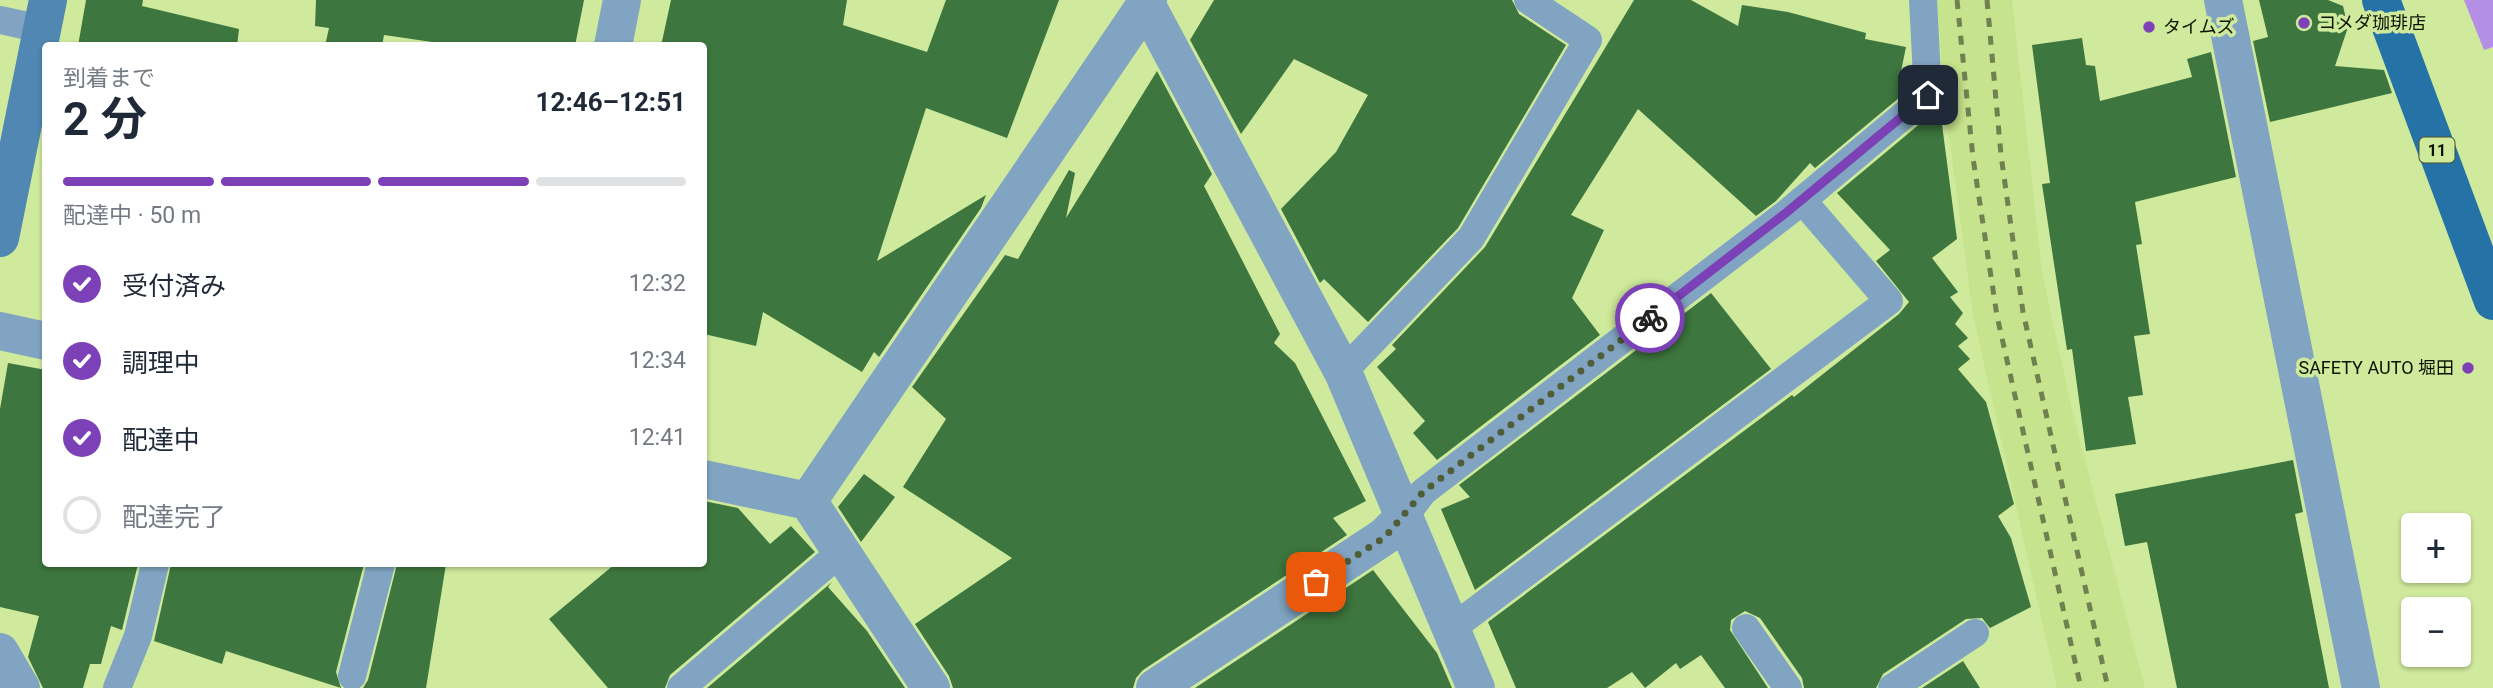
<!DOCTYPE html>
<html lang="ja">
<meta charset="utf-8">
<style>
:root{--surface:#fff;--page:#f6f6f7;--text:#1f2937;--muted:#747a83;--line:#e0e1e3;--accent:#7c41b6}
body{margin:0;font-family:Roboto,"Noto Sans JP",sans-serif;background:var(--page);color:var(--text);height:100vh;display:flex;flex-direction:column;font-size:26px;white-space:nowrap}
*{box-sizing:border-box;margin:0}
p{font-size:23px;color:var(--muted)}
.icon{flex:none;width:38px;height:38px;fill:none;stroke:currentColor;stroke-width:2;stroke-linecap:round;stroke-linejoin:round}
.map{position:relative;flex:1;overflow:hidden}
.drawer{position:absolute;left:42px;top:42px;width:665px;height:525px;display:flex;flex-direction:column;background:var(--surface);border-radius:7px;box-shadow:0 2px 5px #0004}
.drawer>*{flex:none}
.buttons{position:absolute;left:2401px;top:513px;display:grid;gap:14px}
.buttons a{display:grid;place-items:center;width:70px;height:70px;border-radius:7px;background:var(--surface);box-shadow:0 2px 5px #0004;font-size:35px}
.pin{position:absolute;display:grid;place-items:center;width:60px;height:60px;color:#fff;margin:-30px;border-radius:14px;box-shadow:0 4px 10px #0006}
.courier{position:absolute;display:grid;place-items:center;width:70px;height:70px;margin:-35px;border:5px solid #7c41b6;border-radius:50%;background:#fff;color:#222;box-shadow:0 2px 9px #0007}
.overview em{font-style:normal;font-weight:700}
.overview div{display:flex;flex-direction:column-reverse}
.overview{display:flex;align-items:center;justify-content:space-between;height:119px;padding:0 21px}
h1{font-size:46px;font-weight:700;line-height:52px}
.bar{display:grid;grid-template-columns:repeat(4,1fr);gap:10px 7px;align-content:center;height:84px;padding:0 21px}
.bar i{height:9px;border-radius:5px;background:var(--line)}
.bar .active{background:var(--accent)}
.bar p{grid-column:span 4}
ol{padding:0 21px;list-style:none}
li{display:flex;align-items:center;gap:21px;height:77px}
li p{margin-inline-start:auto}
li .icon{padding:7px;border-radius:50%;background:var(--accent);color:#fff;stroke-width:4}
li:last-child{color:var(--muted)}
li i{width:38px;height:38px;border:4px solid var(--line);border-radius:50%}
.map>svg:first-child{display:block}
.built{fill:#c6e38d}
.water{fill:#b58ee6}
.building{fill:#3d763e}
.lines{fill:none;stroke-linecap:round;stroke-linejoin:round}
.lane{stroke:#80a4c2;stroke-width:28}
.street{stroke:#80a4c2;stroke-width:38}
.secondary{stroke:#5087b3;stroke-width:38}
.primary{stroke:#2572a7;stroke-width:38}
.rail{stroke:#6f8150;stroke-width:5;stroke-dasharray:9 9;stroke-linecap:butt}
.done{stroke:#505e37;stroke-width:7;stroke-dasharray:0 12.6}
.route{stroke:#7c41b6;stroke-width:9}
.poi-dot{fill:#7c41b6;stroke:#cfea9c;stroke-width:2.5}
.labels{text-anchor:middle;stroke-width:7;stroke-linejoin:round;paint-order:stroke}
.shield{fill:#cfea9c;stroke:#46532f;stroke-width:2}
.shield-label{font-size:16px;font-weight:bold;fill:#0b1200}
.poi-label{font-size:18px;fill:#0b1200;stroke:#cfea9c;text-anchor:start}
</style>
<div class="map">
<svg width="2493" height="688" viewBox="0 0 2493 688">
<rect width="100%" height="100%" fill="#cfea9c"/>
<!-- built -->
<path class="built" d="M1937,0H2012L2042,273L2073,414L2145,688H2057L1973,315L1946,113Z"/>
<!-- water -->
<path class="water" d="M2464,0H2493V47L2484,50Z"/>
<!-- building -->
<path class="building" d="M86,0H143L142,6L239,29L237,46H78Z
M316,0H584L575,46H460L384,35L382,46H325L329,28L315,26Z
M671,0H847L843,25L927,52L946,0H1059L1007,138L926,108L877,261L986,195L981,208L879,357L874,352L862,372L763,312L756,346L704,334V46H661Z
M1214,0H1512L1519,14L1566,45L1458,228L1368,322L1324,279L1320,283L1281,209L1336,152L1368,95L1294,59L1241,134L1190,40Z
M1634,0H1691L1738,26L1742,5L1788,12L1866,33L1865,39L1906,47L1898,86L1906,92L1815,168L1810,163L1776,201L1756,216L1638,109L1571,215L1604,230L1572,298L1600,335L1437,460L1413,433L1425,421L1377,367L1396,349L1392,345L1485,247Z
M2259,0H2328L2343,6L2348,27L2335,66L2384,70L2392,93L2270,122L2253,41L2268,37Z
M2082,38L2086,65L2095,66L2100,101L2192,77L2187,59L2211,52L2236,177L2135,202L2142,244L2136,245L2150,334L2134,336L2143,395L2128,397L2136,444L2086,451L2072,349L2067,350L2042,184L2050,183L2032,45Z
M1157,71L1212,174L1204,186L1280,334L1274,343L1295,363L1366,501L1333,518L1347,535L1143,670L1136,678L1133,688H953L949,676L915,624L1012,558L903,487L946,419L912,387L1005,255L1018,259L1069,170L1075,173L1066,218Z
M1934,112L1941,117L1957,239L1932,258L1958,292L1950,297L1963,313L1955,324L1968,338L1958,346L1970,359L1958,369L1986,402L2014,504L1998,516L2011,538L2031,607L1990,628L1982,618L1966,619L1883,674L1876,688H1804L1802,678L1760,618L1745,611L1731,620L1730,630L1768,688H1725L1701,655L1680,669L1676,663L1645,688L1632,672L1607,688H1516L1488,622L1792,395L1794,397L1899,314L1909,302L1876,261L1890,250L1837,193Z
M1711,293L1771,369L1475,590L1441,509L1470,497L1459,485Z
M8,363L46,370L45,564H138L122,630L111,626L101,664H90L83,688H43L28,657L39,616L0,607V409Z
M2293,460L2303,512L2295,514L2329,688H2177L2147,542L2125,546L2115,494Z
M864,474L895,497L861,542L838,507Z
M704,501L738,508L770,544L791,526L815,552L670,675L665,688H608L549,619L615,564H704Z
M171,564H364L336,672L341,688L226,651L222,664L154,641Z
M397,564H446L426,688H363L368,680Z
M1373,570L1437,653L1452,688H1195Z
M832,582L828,587L867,631L905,688H707Z
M1963,661L1980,688H1922Z"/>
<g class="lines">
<!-- lane -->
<path class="lane" d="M0,20L42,29
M1343,372L1471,238L1588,40L1528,0
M1405,516L1423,492L1787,213L1928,95L1923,0
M1746,628L1788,688
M1451,629L1889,301L1802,200
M352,676L381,564
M117,688L138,636L155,564
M681,688L841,552
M1892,688L1975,633"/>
<!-- street -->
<path class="street" d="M1148,0L1146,4L1343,372L1476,688
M2223,0L2361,688
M613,46L622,0
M0,331L46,341
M704,479L808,501L931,688
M808,501L1146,4
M0,652L21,688
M1155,688L1385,536L1405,516"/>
<!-- secondary -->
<path class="secondary" d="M0,238L48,0"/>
<!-- primary -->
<path class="primary" d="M2381,0L2493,301"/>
<!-- rail -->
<path class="rail" d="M1957,0L1973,158L1997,316L2081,688
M1987,0L2001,155L2023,312L2108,688"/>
</g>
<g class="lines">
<!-- done -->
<path class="done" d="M1316,582L1385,537L1423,492L1650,318"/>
<!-- route -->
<path class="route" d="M1650,318L1787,212L1928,95"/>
</g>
<!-- markers -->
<g class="poi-dot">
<circle cx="2304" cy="23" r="7"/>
<circle cx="2149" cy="27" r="7"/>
<circle cx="2468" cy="368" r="7"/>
</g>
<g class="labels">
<!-- shield labels -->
<rect class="shield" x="2419.5" y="137.5" width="35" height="25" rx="5"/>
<g class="shield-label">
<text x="2437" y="156">11</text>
</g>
<!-- poi labels -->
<g class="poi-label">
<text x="2318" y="29">コメダ珈琲店</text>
<text x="2163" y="33">タイムズ</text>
<text x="2454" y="374" text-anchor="end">SAFETY AUTO 堀田</text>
</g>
</g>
</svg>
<div class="buttons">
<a>+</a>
<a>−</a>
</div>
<div class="pin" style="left:1316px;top:582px;background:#ea580c"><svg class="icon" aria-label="bag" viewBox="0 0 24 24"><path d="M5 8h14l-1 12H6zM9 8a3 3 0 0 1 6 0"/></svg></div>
<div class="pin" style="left:1928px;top:95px;background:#1f2937"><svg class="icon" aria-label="home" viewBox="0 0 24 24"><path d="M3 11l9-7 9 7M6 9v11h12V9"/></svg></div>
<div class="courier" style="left:1650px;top:318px"><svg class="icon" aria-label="bike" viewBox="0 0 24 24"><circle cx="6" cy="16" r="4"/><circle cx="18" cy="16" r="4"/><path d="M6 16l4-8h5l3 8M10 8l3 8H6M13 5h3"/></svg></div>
<section class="drawer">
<div class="overview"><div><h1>2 分</h1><p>到着まで</p></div><em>12:46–12:51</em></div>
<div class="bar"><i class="active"></i><i class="active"></i><i class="active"></i><i></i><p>配達中 · 50 m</p></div>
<ol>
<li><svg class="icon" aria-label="check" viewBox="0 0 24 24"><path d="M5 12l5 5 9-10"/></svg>受付済み<p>12:32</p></li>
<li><svg class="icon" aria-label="check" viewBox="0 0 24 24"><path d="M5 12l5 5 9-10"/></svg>調理中<p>12:34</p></li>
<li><svg class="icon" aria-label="check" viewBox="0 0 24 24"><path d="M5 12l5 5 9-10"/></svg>配達中<p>12:41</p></li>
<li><i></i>配達完了</li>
</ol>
</section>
</div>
